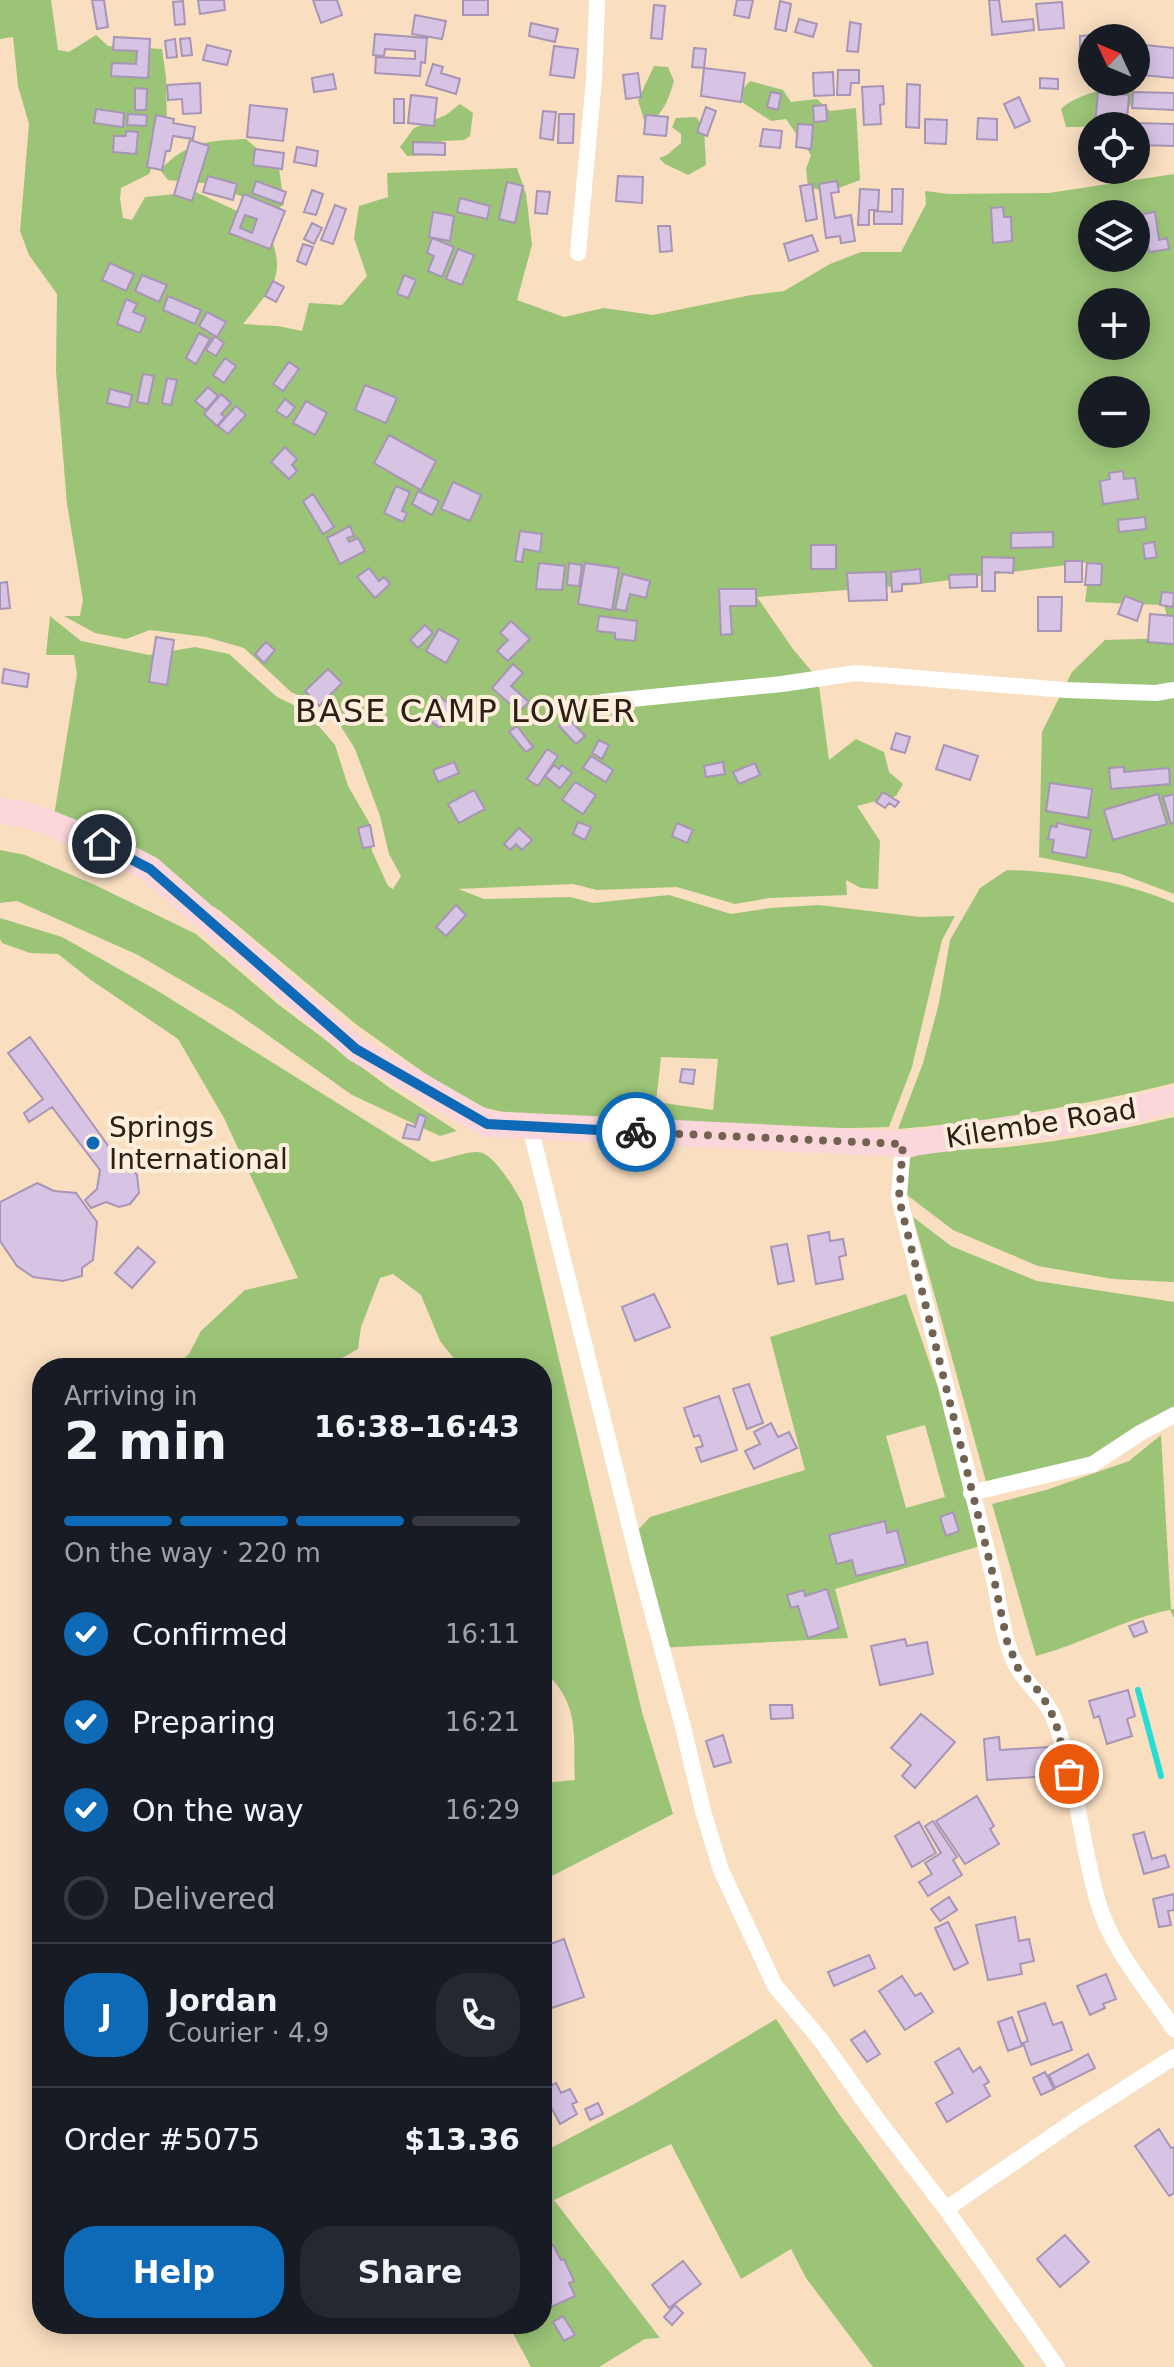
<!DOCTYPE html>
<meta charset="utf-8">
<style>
:root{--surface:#171b24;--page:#242831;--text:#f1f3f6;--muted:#9ea1a6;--line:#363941;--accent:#0e69b6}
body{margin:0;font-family:"DejaVu Sans",sans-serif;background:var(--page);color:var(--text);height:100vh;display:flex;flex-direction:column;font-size:30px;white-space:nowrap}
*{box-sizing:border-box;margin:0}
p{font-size:26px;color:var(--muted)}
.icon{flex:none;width:44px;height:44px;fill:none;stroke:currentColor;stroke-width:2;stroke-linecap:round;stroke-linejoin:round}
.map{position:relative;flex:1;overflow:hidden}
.side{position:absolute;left:32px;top:1358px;width:520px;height:976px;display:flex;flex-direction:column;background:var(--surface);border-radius:32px;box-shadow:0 4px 20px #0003}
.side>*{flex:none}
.needle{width:52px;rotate:314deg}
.tools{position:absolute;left:1078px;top:24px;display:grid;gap:16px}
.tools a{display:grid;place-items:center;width:72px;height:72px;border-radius:50%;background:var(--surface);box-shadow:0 4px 20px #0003;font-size:40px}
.pin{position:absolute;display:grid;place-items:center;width:68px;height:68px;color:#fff;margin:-34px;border:4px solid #fff;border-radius:50%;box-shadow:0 2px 8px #0007}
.courier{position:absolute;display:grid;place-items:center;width:80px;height:80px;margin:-40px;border:6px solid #0e69b6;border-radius:50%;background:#fff;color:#222;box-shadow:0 2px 10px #0007}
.overview em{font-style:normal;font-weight:800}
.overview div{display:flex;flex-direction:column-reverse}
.overview{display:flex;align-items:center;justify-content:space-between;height:136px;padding:0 32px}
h1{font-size:52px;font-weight:800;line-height:60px}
.bar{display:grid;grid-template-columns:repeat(4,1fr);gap:12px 8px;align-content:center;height:96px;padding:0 32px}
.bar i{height:10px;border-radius:6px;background:var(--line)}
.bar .on{background:var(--accent)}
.bar p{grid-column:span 4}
.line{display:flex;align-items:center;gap:20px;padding:0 32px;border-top:2px solid var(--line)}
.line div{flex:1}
.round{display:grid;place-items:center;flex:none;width:84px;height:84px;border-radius:32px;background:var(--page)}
ol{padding:0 32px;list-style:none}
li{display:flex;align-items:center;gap:24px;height:88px}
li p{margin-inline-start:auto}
li .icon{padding:8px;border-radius:50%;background:var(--accent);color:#fff;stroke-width:4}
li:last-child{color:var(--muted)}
li i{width:44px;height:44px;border:4px solid var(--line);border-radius:50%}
.primary-button{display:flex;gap:16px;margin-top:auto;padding:16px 32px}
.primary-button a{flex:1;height:92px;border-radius:32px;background:var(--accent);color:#fff;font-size:32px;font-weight:800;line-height:92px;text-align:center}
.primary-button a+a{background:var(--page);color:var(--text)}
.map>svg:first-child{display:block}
.green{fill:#9bc477;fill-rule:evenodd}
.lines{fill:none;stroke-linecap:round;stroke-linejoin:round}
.stream{stroke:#28dbd5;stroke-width:6}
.building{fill:#d7c4e5;stroke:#a895b5;stroke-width:2;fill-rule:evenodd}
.street{stroke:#fff;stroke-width:16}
.primary{stroke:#fbd6da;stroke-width:26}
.done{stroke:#726251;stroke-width:8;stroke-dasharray:0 14.4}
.route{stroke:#0e69b6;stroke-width:10}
.poi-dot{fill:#0e69b6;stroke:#feeedb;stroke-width:3}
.labels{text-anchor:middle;stroke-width:8;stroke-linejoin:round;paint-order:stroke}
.street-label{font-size:28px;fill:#2a2015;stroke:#feeedb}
.poi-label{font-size:28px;fill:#2a2015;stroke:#feeedb;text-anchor:start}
.quarter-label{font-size:32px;letter-spacing:2px;fill:#2a2015;stroke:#feeedb}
</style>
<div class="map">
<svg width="1174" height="2367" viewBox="0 0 1174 2367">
<rect width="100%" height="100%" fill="#f9dec0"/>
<!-- green -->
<path class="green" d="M0,0H51L58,50L69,52L96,35L108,46L162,49L166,77L167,129L149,174L121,188L120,199L123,218L132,220L145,197L196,192L237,211L247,199L213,184L168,180L160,170C188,141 208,141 246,139L279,168L284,204L266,220C286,278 279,278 243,324L278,326L302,331L309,303L342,305L367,276L354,238L359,206L388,197L387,173L517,168L526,194L532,245L517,300L564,317L604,308L653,315L751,295L784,291L830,264L861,252H901L926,204L925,191L949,194L1049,193L1174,174V894L1121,874L1039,857L1042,732L1072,672L1105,640L1173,638L1164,605L1085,602L1090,562L911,585L757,597L793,649L818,679L829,760L856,739L884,752L889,772L903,784L896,796L857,806L880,841L878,889L861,888L846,880L847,895L769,898L735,904L677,887L597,890L573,884L458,889L484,899L570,897L593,903L669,895L731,914L770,908L819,905L920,917L955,916L942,940L912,1067L889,1127L654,1134L557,1125L482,1107L430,1077L357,1025L219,910L161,878L51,834L77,674L74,655H46L50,616L81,641L149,655L195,647L229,654L277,697L306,711L335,745L348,786L369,822L372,851L388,886L393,889L401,876L389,854L380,816L355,749L330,709L291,692L244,648L206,637L150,630L126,639L95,633L64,616H80L83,600L67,504L56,371L57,294L29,255L20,231L29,124L18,86L13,37L0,39ZM1092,214H1136V258H1092ZM1092,302H1136V346H1092ZM1092,390H1136V434H1092ZM661,1057L718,1059L713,1110L656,1102Z
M654,66L668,67L674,81C669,98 663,117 645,124L638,100Z
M750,81L783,90L791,102L817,99L830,111L856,108L860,180L828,192L808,187L806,169L811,155L786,119L771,121L742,102L743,89Z
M1133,82C1137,127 1099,127 1066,127L1061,109C1076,94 1112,87 1133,82Z
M460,104L473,113L470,136L464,140L442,141L435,155L407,156L400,147L414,128L446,115Z
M696,117L704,128L706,165L688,175L665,164L659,158L667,155L681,143V134L672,127L676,118Z
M0,850L25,855L95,885L196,934L279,1005L387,1086L457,1131L440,1136L352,1095L234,1011L138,955L17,901L0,903Z
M1007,870C1064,872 1121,881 1174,903V1083C1084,1105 991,1122 898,1129L923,1063L939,1003L950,940L980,888Z
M0,918L62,937L158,991L432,1162C447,1159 462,1153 476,1152C493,1150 514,1189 522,1202L642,1712L673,1814L542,1881V1783L575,1780C573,1733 581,1704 542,1669V1656L552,1650L542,1630V1368H456V1361L440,1341L421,1295L393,1274L380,1278L361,1327L358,1349L324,1368H173L189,1354L201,1331L245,1290L298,1278L224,1118L178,1039L91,980L58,954L30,953L2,943L0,939Z
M1174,1117V1282L1113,1279L1038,1266L953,1230L907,1195L905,1172L909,1158C940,1148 975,1150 1008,1147C1064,1141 1119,1130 1174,1117Z
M913,1217L951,1246L1037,1281L1174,1302V1412L1109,1453L987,1485Z
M906,1294L948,1417L980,1546L835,1589L848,1638L657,1648L630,1530L639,1529L650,1517L805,1470L770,1337ZM925,1425L945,1497L906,1508L886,1436Z
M1161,1435L1171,1609H1174V1618L1170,1610C1124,1619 1082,1644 1036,1656L992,1504L1046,1490L1129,1461Z
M776,2019L839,2114L1025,2367H873L806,2278L791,2249L741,2279L671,2144L554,2200L660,2338L645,2339L599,2367H531L508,2324H542V2138L549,2149L638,2102Z"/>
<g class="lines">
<!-- stream -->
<path class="stream" d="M1138,1690L1161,1776"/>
</g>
<!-- building -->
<path class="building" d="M92,0H104L108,27L97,29Z
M198,0H224L225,10L200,14Z
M313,0H337L342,15L321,23Z
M463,0H488V15H463Z
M737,0H753L749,18L734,15Z
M989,0H999L1002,22L1033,19L1034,30L992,35Z
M183,1L185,24L175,25L173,2Z
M780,1L791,4L786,31L775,29Z
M1062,2L1064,28L1039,30L1036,4Z
M654,5L665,6L662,39L651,38Z
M415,15L446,21L442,39L412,34Z
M799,19L817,24L813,37L795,32Z
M850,22L861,24L858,52L847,51Z
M531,23L558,29L555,42L529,36Z
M375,34L427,38L425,63L421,62L420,76L375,73L376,57L415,59V51L385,49L384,56L373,55Z
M1111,34V38H1092V50L1080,51V36Z
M114,37L150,39L148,78L111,76L112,63L136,64L137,51L113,50Z
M190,38L192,55L182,56L180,39Z
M175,39L177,57L167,58L165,41Z
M207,45L231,51L227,65L203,60Z
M1145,45L1174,48V78L1142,75Z
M554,46L578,49L574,78L550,75Z
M694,48L706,49L704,68L692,67Z
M433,64L443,67L441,73L460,79L456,94L426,85Z
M704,68L745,73L741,102L701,96Z
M838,70H859V83H851L850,95H837Z
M833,72L834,95L814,96L813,73Z
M638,73L641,97L626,99L623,75Z
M333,74L336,89L314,92L312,78Z
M1040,78L1058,79V89L1040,88Z
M200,83L201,113L183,114L182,99L168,100L167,85Z
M907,84L920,85L919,128L906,127Z
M883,86L884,104L880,105L881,124L864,125L862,87Z
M135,88L147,89L146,110H135Z
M771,92L781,94L778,110L767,107Z
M1098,92L1129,95L1127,119L1119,118V126L1095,125Z
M1133,92L1174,93V110L1132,108Z
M411,95L437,98L434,126L408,123Z
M1019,97L1030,121L1015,128L1004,104Z
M394,99H404V123H394Z
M250,105L287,109L283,141L247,137Z
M826,105L827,121L814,122L813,106Z
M706,107L716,111L707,136L697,132Z
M96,109L124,113L123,127L94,123Z
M543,111L556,112L553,140L540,138Z
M128,114L147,115L146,126L127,125Z
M559,114H574L573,143H558Z
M156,115L174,119L173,123L195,127L193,139L173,136L170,151H166L162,170L147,167Z
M646,115L668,117L666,136L644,134Z
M978,118L997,119V140L977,139Z
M925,119L947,120L946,144L925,143Z
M1135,123L1174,124V146L1136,145Z
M798,124L813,125L811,149L796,147Z
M763,129L782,131L780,148L760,146Z
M126,131L138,132L136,154L113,152L114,136H126Z
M190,140L209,146L192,201L174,195Z
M413,142L445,143V155L413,154Z
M297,147L318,151L316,166L294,162Z
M255,149L284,153L282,169L253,165Z
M208,176L237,184L233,200L203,192Z
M618,176L643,177L642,203L616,201Z
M256,181L286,192L282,204L252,193Z
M837,181L839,192L831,193L835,218L851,215L855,241L841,243L840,236L826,238L819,184Z
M507,182L523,186L515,223L499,219Z
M812,184L817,219L806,221L800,186Z
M860,189L879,190L878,210H869V225H858Z
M892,189H903L902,224H874V211L892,212Z
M312,190L323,194L316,215L304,212Z
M537,191L550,192L547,214L535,213Z
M244,194L285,211L270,249L229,233ZM245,215L257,219L252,233L240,228Z
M460,198L490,206L487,219L457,212Z
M335,205L346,209L333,244L321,240Z
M1003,207L1004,217H1011L1012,241L993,243L991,208Z
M433,212L454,216L450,241L429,237Z
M1155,212L1159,240L1167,238L1169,249L1149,252L1143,214Z
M312,223L322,228L314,244L304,239Z
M658,226H670L672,251L660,252Z
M812,235L818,251L789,261L784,244Z
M432,238L454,247L442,277L428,271L434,256L427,253Z
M303,244L313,247L306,265L297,261Z
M458,249L474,255L462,285L446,279Z
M110,263L134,274L126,291L102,280Z
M142,275L167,285L159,302L135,291Z
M404,275L416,280L408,298L397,294Z
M273,281L284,287L276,302L265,296Z
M168,296L201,310L195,324L163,310Z
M126,299L137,304L133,312L146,317L140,333L117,324Z
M207,312L226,322L217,337L199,326Z
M199,333L210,339L196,364L186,358Z
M215,336L224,343L216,356L206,350Z
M225,358L236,366L224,383L213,375Z
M289,362L299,369L283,391L273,384Z
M143,374L154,376L148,404L137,402Z
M167,378L177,380L171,405L162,403Z
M365,385L397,398L386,423L355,410Z
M208,387L218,396L206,410L195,401Z
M110,389L132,395L129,408L107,403Z
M221,394L231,403L221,414L225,417L217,426L204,414Z
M285,399L295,407L287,418L276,411Z
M306,401L327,413L315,435L293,423Z
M236,406L246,415L228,434L218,426Z
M389,435L436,461L421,490L374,463Z
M285,447L297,459L292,465L297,471L289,479L271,462Z
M1123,471L1124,479L1135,478L1138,499L1103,504L1100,481L1110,479L1109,473Z
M453,482L481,495L470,521L441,509Z
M396,486L410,492L402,511L407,513L403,522L384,513Z
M418,491L439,501L432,515L412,504Z
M313,494L334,527L323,534L303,501Z
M1145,517L1146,529L1119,532L1118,520Z
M350,526L354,536L347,538L349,542L358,538L365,551L340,564L327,538Z
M520,531L542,534L540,552L524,549L522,562L515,561Z
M1053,532V547L1011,548V533Z
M1154,542L1157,557L1145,559L1143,544Z
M811,545H836V569H811Z
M982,557L1014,558L1013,573L995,572V591H982Z
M1065,561H1082V582H1065Z
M539,563L565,566L562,590L536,589Z
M569,563L582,565L579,586L567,585Z
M585,563L619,568L612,610L578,604Z
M1087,563L1102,564L1101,585H1085Z
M369,568L379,581L384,577L390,584L375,598L357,577Z
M920,569L921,583L902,584V591L892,592L891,572Z
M886,572L887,600L849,601L847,573Z
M623,574L650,581L646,598L630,594L626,611L615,609Z
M977,574V587L950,588L949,575Z
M7,582L10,608L0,609V583Z
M719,589H756V606H730L732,634L721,635Z
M1162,592L1174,593L1173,607L1160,605Z
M1125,596L1143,603L1137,621L1118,614Z
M1038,597H1062L1061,631H1038Z
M1150,614L1174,616V644L1148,642Z
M599,616L637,621L635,641L615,639V633L597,631Z
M511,621L530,639L508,661L497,651L508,640L500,633Z
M425,625L433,633L418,648L410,640Z
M439,629L459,640L446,663L426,651Z
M156,637L174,640L167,685L149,682Z
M266,642L275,650L264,663L255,654Z
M513,664L523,673L511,686L529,702L519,712L492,688Z
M4,669L29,674L27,687L2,683Z
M328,669L342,683L319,706L305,691Z
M437,695L458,710L450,720L447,718L440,728L422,715Z
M567,717L585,736L576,744L559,726Z
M517,726L533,747L526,752L509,732Z
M896,733L910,737L905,753L891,749Z
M599,740L609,745L602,759L592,753Z
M944,745L978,756L970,780L936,769Z
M547,749L558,756L538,786L527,779Z
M591,756L613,770L606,782L583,768Z
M454,762L459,773L438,782L433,770Z
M723,762L725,774L706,777L704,766Z
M755,763L760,775L739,784L733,772Z
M554,765L559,769L562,765L572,773L560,788L545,776Z
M1124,767V772L1169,768L1170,784L1111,789L1109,768Z
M575,782L596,795L583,814L562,800Z
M1050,783L1092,789L1088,818L1046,811Z
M474,790L485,809L459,823L448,804Z
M883,792L899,802L895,807L889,803L885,808L876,802Z
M1158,794L1167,824L1113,840L1104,810Z
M1174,794V823L1171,824L1163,797Z
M578,822L591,827L585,840L573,834Z
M677,823L693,830L687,843L672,836Z
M1057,823L1091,830L1086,858L1052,852L1054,840L1048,839L1051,826L1057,827Z
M370,825L374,846L363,848L358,828Z
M519,828L532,840L522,850L516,844L510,850L504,844Z
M456,905L466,915L446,936L436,927Z
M30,1037L122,1165L132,1169L137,1175L139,1193L130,1204L119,1207L106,1202L91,1208L85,1200L97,1189L100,1170L52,1107L29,1122L24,1113L43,1099L8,1053Z
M682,1069L695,1070L693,1084L680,1082Z
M419,1114L426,1117L419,1140L403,1138L407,1124L415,1127Z
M37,1183L54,1191L76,1193L97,1222L93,1260L82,1268V1276L63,1281L33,1277L17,1266L0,1241V1202Z
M829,1232L830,1241L843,1239L846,1255L839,1257L843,1279L816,1284L808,1236Z
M787,1244L794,1281L778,1284L771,1247Z
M138,1247L155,1262L132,1288L115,1273Z
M654,1294L670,1327L635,1341L622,1307Z
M749,1384L763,1423L747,1429L733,1389Z
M719,1396L737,1450L701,1462L696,1448L703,1446L699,1435L694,1437L684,1408Z
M771,1423L778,1437L789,1432L797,1448L754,1469L745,1451L760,1444L754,1432Z
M953,1512L959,1531L946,1536L940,1517Z
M885,1521L887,1533L897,1530L906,1564L856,1576L852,1560L837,1564L829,1535Z
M827,1589L839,1628L808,1638L798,1606L791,1608L787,1595L804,1590L805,1596Z
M1143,1621L1147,1632L1134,1637L1129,1626Z
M905,1639L907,1646L927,1642L933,1674L880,1685L871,1646Z
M1128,1690L1135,1716L1127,1719L1132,1736L1107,1744L1099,1716L1094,1718L1089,1701Z
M770,1705H792L793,1718L771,1719Z
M921,1714L955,1742L915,1788L902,1776L911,1765L891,1748Z
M723,1735L731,1762L714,1767L706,1741Z
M999,1737L1000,1750L1048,1747L1050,1776L987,1780L984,1739Z
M977,1796L994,1826L990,1829L999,1844L965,1864L936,1821Z
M933,1821L957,1857L953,1860L962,1875L928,1896L919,1882L932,1874L925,1863L941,1853L925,1826Z
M919,1822L936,1853L912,1867L895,1836Z
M1144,1832L1152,1859L1165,1855L1169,1867L1144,1874L1133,1835Z
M1174,1894V1910L1168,1911L1171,1925L1159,1927L1153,1899Z
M949,1897L957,1910L940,1921L931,1909Z
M1015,1917L1019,1941L1029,1939L1034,1961L1020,1964L1022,1974L988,1980L976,1925Z
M948,1922L968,1963L954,1970L935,1928Z
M564,1939L584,1997L546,2010L542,1997V1947Z
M869,1955L875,1968L834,1986L828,1972Z
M1106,1974L1116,1999L1103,2004L1105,2008L1090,2015L1077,1986Z
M902,1976L915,1996L921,1993L933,2012L905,2030L879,1991Z
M1045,2003L1053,2025L1062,2022L1072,2050L1031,2065L1023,2043L1028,2041L1018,2012Z
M1012,2017L1022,2046L1008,2051L998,2022Z
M865,2031L880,2054L867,2062L851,2040Z
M959,2048L973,2072L980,2067L989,2082L984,2085L990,2096L947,2122L936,2103L953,2093L935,2062Z
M1088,2054L1095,2068L1055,2088L1049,2075Z
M1045,2072L1054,2089L1041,2095L1033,2078Z
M556,2083L561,2093L570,2089L577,2102L572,2104L577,2114L560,2124L542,2090Z
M598,2103L603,2114L590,2120L585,2109Z
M1159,2129L1171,2148L1174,2147V2193L1169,2196L1135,2146Z
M1065,2235L1089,2262L1060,2287L1037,2259Z
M553,2245L561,2260L564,2259L574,2281L569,2283L575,2296L547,2309L542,2296V2250Z
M683,2261L701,2284L669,2308L652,2285Z
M675,2305L683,2313L672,2325L664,2317Z
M563,2316L575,2335L564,2341L553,2322Z"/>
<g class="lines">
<!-- street -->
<path class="street" d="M578,253L594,79L597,0
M602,702L782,684L856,673L1065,690L1156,693L1174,690
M530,1127L638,1559L683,1727L703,1811L721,1870L775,1986L820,2039L877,2119L946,2209L1057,2367
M903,1144L899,1197L994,1579C1000,1608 1003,1641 1017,1667C1028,1687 1047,1698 1055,1721C1076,1778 1081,1841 1097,1899C1110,1947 1147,1989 1174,2029
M971,1493L1093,1464L1140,1433L1174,1415
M946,2209L1077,2119L1174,2057"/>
<!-- primary -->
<path class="primary" d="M0,811L29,815L102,844L150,869L356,1049L487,1124L903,1144L1108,1117L1174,1099"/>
</g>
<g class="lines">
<!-- done -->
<path class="done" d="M636,1132L903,1144L899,1197L901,1207L994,1579L1007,1641L1018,1668L1042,1695L1055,1720L1069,1774"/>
<!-- route -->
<path class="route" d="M102,844L150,869L356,1049L487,1124L636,1132"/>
</g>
<!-- markers -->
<circle class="poi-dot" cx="93" cy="1143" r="8"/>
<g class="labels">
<!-- street labels -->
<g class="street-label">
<text transform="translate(1041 1123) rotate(-9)" y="10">Kilembe Road</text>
</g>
<!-- poi labels -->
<g class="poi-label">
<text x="109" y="1137">Springs<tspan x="109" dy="32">International</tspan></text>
</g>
<!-- quarter labels -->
<g class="quarter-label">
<text x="466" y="722">BASE CAMP LOWER</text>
</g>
</g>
</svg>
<div class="tools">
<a><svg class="needle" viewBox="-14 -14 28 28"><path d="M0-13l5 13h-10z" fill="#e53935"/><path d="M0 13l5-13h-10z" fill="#9ea1a6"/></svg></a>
<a><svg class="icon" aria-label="locate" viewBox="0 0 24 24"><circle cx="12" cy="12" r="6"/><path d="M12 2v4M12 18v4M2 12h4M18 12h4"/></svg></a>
<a><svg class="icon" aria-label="layers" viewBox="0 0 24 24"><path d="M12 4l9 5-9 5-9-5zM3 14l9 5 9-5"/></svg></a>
<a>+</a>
<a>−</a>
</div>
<div class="pin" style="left:1069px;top:1774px;background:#ea580c"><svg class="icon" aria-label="bag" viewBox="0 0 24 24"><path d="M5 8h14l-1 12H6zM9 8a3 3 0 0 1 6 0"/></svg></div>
<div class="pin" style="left:102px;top:844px;background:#1f2937"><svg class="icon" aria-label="home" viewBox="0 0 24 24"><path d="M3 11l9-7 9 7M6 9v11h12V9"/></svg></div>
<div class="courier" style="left:636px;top:1132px"><svg class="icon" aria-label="bike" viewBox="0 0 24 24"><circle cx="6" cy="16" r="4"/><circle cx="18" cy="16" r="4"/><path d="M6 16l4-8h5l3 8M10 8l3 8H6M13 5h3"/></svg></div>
<section class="side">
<div class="overview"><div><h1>2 min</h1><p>Arriving in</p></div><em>16:38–16:43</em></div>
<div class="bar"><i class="on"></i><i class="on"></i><i class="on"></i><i></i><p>On the way · 220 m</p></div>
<ol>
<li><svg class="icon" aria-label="check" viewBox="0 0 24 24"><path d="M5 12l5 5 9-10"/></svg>Confirmed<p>16:11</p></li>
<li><svg class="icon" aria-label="check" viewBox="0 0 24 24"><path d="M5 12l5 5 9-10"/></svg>Preparing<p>16:21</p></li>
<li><svg class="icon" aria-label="check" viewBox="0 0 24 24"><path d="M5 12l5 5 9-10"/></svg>On the way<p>16:29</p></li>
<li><i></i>Delivered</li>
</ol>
<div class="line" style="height:144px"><b class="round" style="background:var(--accent);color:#fff">J</b><div><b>Jordan</b><p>Courier · 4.9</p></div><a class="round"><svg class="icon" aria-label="phone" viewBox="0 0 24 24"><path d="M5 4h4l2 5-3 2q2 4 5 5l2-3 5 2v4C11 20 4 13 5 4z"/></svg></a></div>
<div class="line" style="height:104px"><div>Order #5075</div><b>$13.36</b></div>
<div class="primary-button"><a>Help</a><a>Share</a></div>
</section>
</div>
